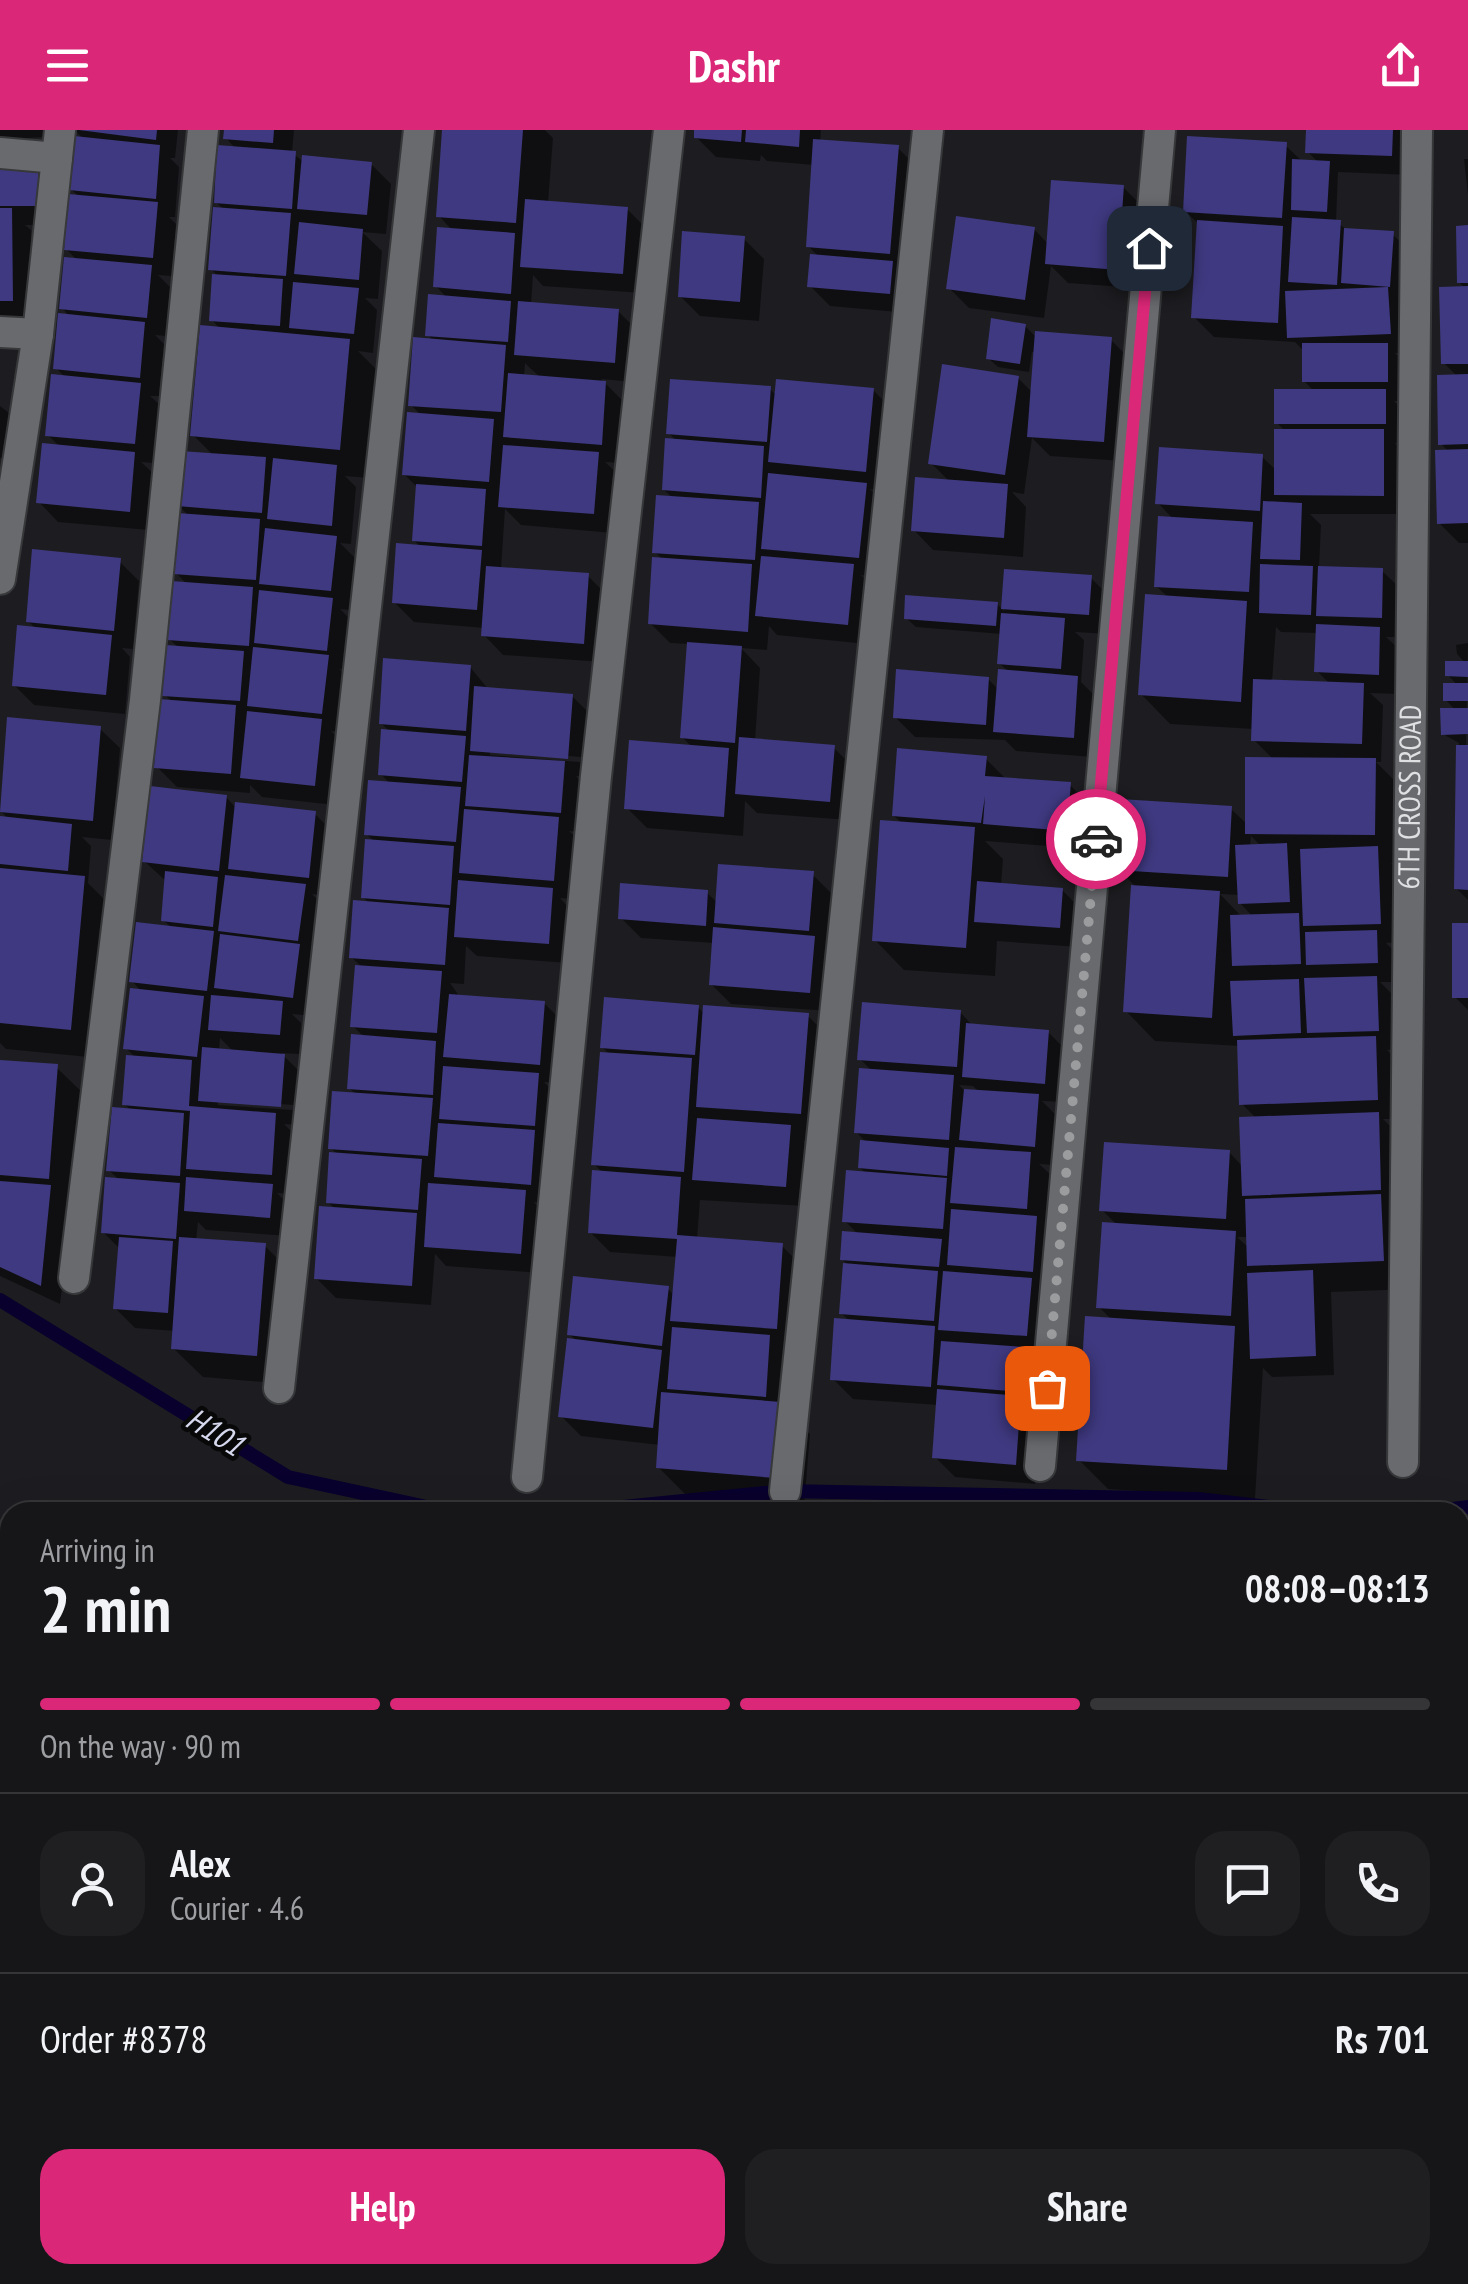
<!DOCTYPE html>
<meta charset="utf-8">
<style>
:root{--surface:#161619;--page:#1f1f22;--text:#f1f3f6;--muted:#9e9fa2;--line:#353538;--accent:#db2777}
body{margin:0;font-family:"PT Sans Narrow",sans-serif;background:var(--page);color:var(--text);height:100vh;display:flex;flex-direction:column;font-size:38px;white-space:nowrap}
*{box-sizing:border-box;margin:0}
p{font-size:32px;color:var(--muted)}
.icon{flex:none;width:55px;height:55px;fill:none;stroke:currentColor;stroke-width:2;stroke-linecap:round;stroke-linejoin:round}
.map{position:relative;flex:1;overflow:hidden}
.sheet{position:absolute;left:0px;top:1372px;width:1470px;height:782px;display:flex;flex-direction:column;background:var(--surface);border-radius:30px 30px 0 0;box-shadow:0 10px 40px #0002,0 0 0 2px var(--line)}
.sheet>*{flex:none}
.pin{position:absolute;display:grid;place-items:center;width:85px;height:85px;color:#fff;margin:-42px;border-radius:20px;box-shadow:0 5px 15px #0006}
.courier{position:absolute;display:grid;place-items:center;width:100px;height:100px;margin:-50px;border:8px solid #db2777;border-radius:50%;background:#fff;color:#222;box-shadow:0 2px 12px #0007}
.head em{font-style:normal;font-weight:700}
.head div{display:flex;flex-direction:column-reverse}
.head{display:flex;align-items:center;justify-content:space-between;height:170px;padding:0 40px}
h1{font-size:65px;font-weight:700;line-height:75px}
.bar{display:grid;grid-template-columns:repeat(4,1fr);gap:15px 10px;align-content:center;height:120px;padding:0 40px}
.bar i{height:12px;border-radius:8px;background:var(--line)}
.bar .current{background:var(--accent)}
.bar p{grid-column:span 4}
.line{display:flex;align-items:center;gap:25px;padding:0 40px;border-top:2px solid var(--line)}
.line div{flex:1}
.round{display:grid;place-items:center;flex:none;width:105px;height:105px;border-radius:30px;background:var(--page)}
.button{display:flex;gap:20px;margin-top:auto;padding:20px 40px}
.button a{flex:1;height:115px;border-radius:30px;background:var(--accent);color:#fff;font-size:40px;font-weight:700;line-height:115px;text-align:center}
.button a+a{background:var(--page);color:var(--text)}
header{display:flex;justify-content:space-between;align-items:center;height:130px;padding:0 40px;background:var(--accent);color:#fff;font-size:45px;font-weight:700}
.map>svg:first-child{display:block}
.shadow{fill:#0007;fill-rule:evenodd}
.lines{fill:none;stroke-linecap:round;stroke-linejoin:round}
.stream{stroke:#09002d;stroke-width:14}
.building{fill:#3f3981}
.minor-casing{stroke:#37383a;stroke-width:34}
.minor{stroke:#696a6e;stroke-width:30}
.done{stroke:#9b9c9e;stroke-width:10;stroke-dasharray:0 18}
.route{stroke:#db2777;stroke-width:12}
.labels{text-anchor:middle;stroke-width:9;stroke-linejoin:round;paint-order:stroke}
.street-label{font-size:30px;fill:#dfe0e2;stroke:#080809}
.water-label{font-size:32px;font-style:italic;fill:#d6d8ed;stroke:#080809}
</style>
<header><svg class="icon" aria-label="menu" viewBox="0 0 24 24"><path d="M4 6h16M4 12h16M4 18h16"/></svg>Dashr<svg class="icon" aria-label="share" viewBox="0 0 24 24"><path d="M12 15V3M7 8l5-5 5 5M5 13v7h14v-7"/></svg></header>
<div class="map">
<svg width="1468" height="2154" viewBox="0 0 1468 2154">
<rect width="100%" height="100%" fill="#1d1d21"/>
<!-- shadow -->
<path class="shadow" d="M0,0H43V7L0,10Z
M75,0H178L175,28H170L179,37L175,87H169L176,94L172,146L158,145L170,157L166,206L155,205L164,214L159,266H150L160,275L154,333L141,332L154,344L149,400L58,392L39,372L60,317L48,305L66,248L56,238L70,187L62,178L78,131L66,119L80,68L71,59L84,10Z
M226,0H294L292,23L304,32L371,34L391,54L386,104L362,102L382,121L378,169L365,168L377,180L373,223L358,221L378,241L369,348L345,346L356,357L351,414L340,413L355,428L350,480L340,479L352,491L346,540L339,539L348,547L341,602L331,601L341,611L335,675L262,667L250,655V663L177,657L157,637L173,573L165,565L179,518L169,509L188,455L176,443L190,387L179,376L214,326L193,305L221,200L212,190L219,147L211,139L224,80L216,72L236,19L226,8Z
M445,0H545L553,8L548,73L627,79L647,99L642,163L543,156L533,145L531,175L618,181L638,201L634,252L601,249L625,273L621,333L605,332L618,344L613,403L521,395L505,379L501,439L588,446L608,466L603,532L503,525L484,505V498L414,492L394,472L421,418L414,410L418,358L404,344L421,285L411,275L434,212L428,205L447,168L436,156L453,101L439,86ZM525,233L531,239L541,248L524,247Z
M697,0H821L820,12L898,18L927,47L909,183L830,176L810,156L820,128L808,116L814,35L767,31L761,25L760,31L716,27L696,7Z
M1309,0H1413L1411,45L1338,42L1336,92L1349,101L1392,104L1412,123L1409,223H1395L1407,235V271H1394L1405,282V313H1395L1403,322V384H1310L1321,395L1319,438L1382,441L1402,460L1401,507H1386L1399,519L1398,564L1370,563L1383,575L1381,632H1376L1404,660L1403,733H1391L1396,738L1399,812L1386,813L1396,823L1397,852H1380L1396,868L1398,919L1387,920L1395,928L1397,989H1383L1408,1014L1413,1159L1331,1162L1334,1245L1272,1247L1263,1238L1255,1369L1108,1359L1079,1330L1112,1190L1099,1177L1118,1096L1102,1080L1229,1022L1243,1037L1257,989L1242,974L1240,916L1155,911L1126,881L1134,755L1118,739L1231,679L1248,695L1274,630L1254,610V599L1170,594L1141,564L1169,468L1156,456L1174,390L1158,373L1262,327L1276,340L1285,301L1277,293L1315,262L1304,251V221L1295,212L1214,207L1194,187L1200,95L1185,81L1285,15L1303,32L1319,33L1308,22ZM1276,497L1281,502L1318,503L1317,541L1330,554L1272,552ZM1251,706L1262,717H1250ZM1220,764L1240,765V773L1253,787H1242ZM1237,1107H1249V1118Z
M1464,29H1468V65Z
M37,31L58,95H25L31,100L32,190H0V32Z
M1123,57L1143,77L1137,158L1068,153L1051,136L1044,188L969,178L949,158L1034,99L1049,115Z
M1468,98V413H1459L1439,393L1449,322L1441,314L1458,247L1444,233L1466,159L1459,152Z
M744,109L764,129L759,191L700,186L680,166Z
M1025,196L1037,208L1111,210L1131,230L1123,331L1050,326L1032,308L1024,364L1012,362L1026,377L1023,427L933,420L914,400L950,352L931,333L1018,248L1033,263L1036,222H1032L1029,242L998,237L988,228Z
M770,259L777,266L873,260L893,280L885,361L870,359L885,375L878,447L861,445L872,457L867,514L777,505L769,496L767,520L741,518L760,538L755,611L833,617L853,637L849,690L757,683L745,671L743,706L647,698L627,678L692,617L682,607L689,514L670,513L650,493L663,430L655,422L673,368L664,360L677,312L669,303Z
M0,276L14,287L8,330L0,328Z
M119,431L139,451L133,519L122,518L130,527L125,584L34,575L14,555L37,500L28,491Z
M1007,441L1091,448L1111,468L1108,504L1075,502L1084,510L1081,552L1097,568L1093,627L1016,621L1005,610L915,607L895,587L988,549L999,560L1009,542L999,533L1002,504L916,497L906,488L997,474L1004,481Z
M1468,513L1466,613L1468,770L1456,758L1459,613L1443,604L1456,581L1446,570L1458,556L1448,545L1466,534L1457,524L1456,515Z
M470,537L489,560L572,566L592,586L587,647L576,646L583,654L580,702L569,701L578,709L573,769L560,768L571,780L568,833L477,826L466,816L464,854L450,853L460,867L544,873L564,893L559,953L544,952L557,965L550,1074L534,1072L544,1083L540,1143L446,1136L435,1124L431,1175L336,1168L316,1148L336,1080L328,1072L338,1025L331,1018L357,965L349,958L365,908L353,896L363,838L351,827L370,774L363,767L375,712L366,704L390,654L381,644L391,603L381,593ZM490,620L581,627L580,632L490,625Z
M100,599L120,618L112,710L82,707L91,716L88,753L113,778L99,928L6,919L0,913V689L9,690L1,681Z
M985,628L1005,648L1070,655L1090,675L1086,719L985,711L1003,729L1001,755L1062,760L1082,780L1079,817L997,811L995,846L904,840L875,810L903,694L894,686Z
M226,667L237,679L314,683L334,703L328,766L312,764L324,776L318,829L310,828L318,836L313,886L292,884L301,893L299,924L281,923L304,946L300,995L284,994L295,1005L291,1064L277,1063L291,1077L289,1106L206,1100L198,1092L196,1111L265,1116L294,1145L286,1254L203,1247L173,1218L175,1201L135,1198L115,1178L120,1119L104,1103L120,1051L109,1040L132,981L124,974L136,928L126,918L142,862L132,851L173,799L163,790L167,752L144,731ZM220,908L234,922L219,921ZM218,970L294,975L293,980L218,975Z
M812,744L832,764L830,881L731,874L711,854L714,813L641,808L621,788L707,763L718,773Z
M1468,796V880L1455,867Z
M698,877L705,885L808,886L837,915L830,1013L803,1011L809,1017L805,1076L700,1070L697,1109L782,1116L811,1145L785,1279L810,1304L804,1376L688,1367L658,1337L660,1315L581,1306L561,1286L578,1212L569,1204L668,1159L675,1166L678,1127L610,1122L590,1102L603,1043L594,1034L610,925L602,917Z
M960,882L973,896L1048,902L1068,922L1064,972L1042,971L1058,987L1054,1035L1039,1034L1050,1044L1046,1098L1056,1108L1052,1160L1040,1159L1051,1170L1046,1225L1027,1223L1043,1240L1035,1354L955,1347L935,1327L938,1275L853,1269L833,1249L851,1192L841,1183L849,1136L842,1129L859,1105L845,1091L867,1044L860,1038L868,1014L856,1002L873,942L860,929ZM959,955L973,956L980,963L966,962Z
M0,933L56,937L86,966L60,1174L0,1146Z
M1460,1525H1468V1604H1460Z
M0,1543L10,1552V1650H0Z
M1468,1752V1874L1460,1866V1753Z
M0,1907L10,1916V1994H0Z
M0,2018L10,2026V2063L0,2064Z
M1468,2033V2126L1460,2128V2035Z
M42,2145H124L123,2154H48Z
M177,2145H262L186,2154Z
M267,2145H299V2148L273,2151Z
M307,2145H357L358,2154H308Z
M388,2145H429L430,2151L397,2154Z
M596,2145H671L675,2154H596Z
M794,2145H823L832,2154H795Z
M985,2145H1039L1043,2154H986Z
M1079,2145H1143L1144,2154H1081Z
M1152,2145H1303L1305,2154H1154Z
M972,2147L979,2154H958L957,2149Z
M1370,2150L1374,2154H1343Z"/>
<g class="lines">
<!-- stream -->
<path class="stream" d="M0,1170L288,1347L450,1382
M572,1382L785,1361L1198,1369L1313,1382
M1431,1382L1468,1377"/>
</g>
<!-- building -->
<path class="building" d="M79,0H157L156,10Z
M224,0H274L273,13L223,9Z
M442,0H523L516,93L436,87Z
M694,0H742L741,12L694,8Z
M746,0H800L799,17L745,12Z
M1306,0H1393L1392,26L1305,23Z
M74,6L160,15L156,69L69,60Z
M1187,6L1287,12L1282,88L1183,82Z
M813,9L899,15L890,124L806,117Z
M217,15L296,21L292,79L214,73Z
M302,25L372,32L367,85L297,79Z
M0,29H38L39,76H0Z
M1292,29L1330,31L1327,82L1291,80Z
M1051,50L1124,55L1118,140L1045,134Z
M68,64L158,72L153,128L64,120Z
M525,69L628,77L623,144L520,137Z
M213,77L291,83L286,146L208,140Z
M0,78H12L13,171H0Z
M956,86L1035,97L1025,170L946,159Z
M1292,87L1341,90L1337,155L1288,152Z
M1197,90L1283,96L1278,193L1191,188Z
M299,92L363,99L359,150L294,144Z
M1468,95V153H1457L1456,96Z
M437,97L515,103L511,164L433,157Z
M1344,98L1394,101L1390,157L1341,153Z
M682,101L745,106L740,172L678,167Z
M810,124L893,131L890,164L807,157Z
M64,127L152,135L147,188L59,179Z
M212,144L283,149L280,196L209,191Z
M293,152L359,158L354,204L289,198Z
M1468,156V234H1441L1439,157Z
M1388,157L1391,204L1287,208L1285,161Z
M428,164L511,171L508,212L425,206Z
M518,171L619,179L615,233L514,225Z
M58,183L145,192L140,248L53,239Z
M991,188L1026,194L1020,234L986,229Z
M200,195L350,209L340,320L190,306Z
M1035,201L1112,207L1104,312L1027,307Z
M413,207L506,215L501,282L408,276Z
M1302,213H1388V252H1302Z
M942,234L1019,246L1005,345L928,334Z
M508,243L606,251L602,315L503,307Z
M51,244L141,253L135,314L45,306Z
M1468,244V314L1438,315L1437,245Z
M670,249L771,256L767,312L666,304Z
M776,249L874,258L866,342L768,332Z
M1274,259H1386V294H1274Z
M407,282L494,289L489,352L402,345Z
M1274,299H1384V366L1274,365Z
M665,308L764,316L761,368L662,360Z
M42,313L135,322L130,382L36,373Z
M503,315L599,322L594,384L498,377Z
M1159,317L1263,324L1260,381L1155,374Z
M1468,319V393L1437,394L1435,320Z
M180,321L266,327L262,383L177,376Z
M273,328L337,335L332,396L267,389Z
M768,343L867,353L859,428L761,419Z
M915,347L1008,354L1004,408L911,401Z
M416,354L486,359L482,416L412,411Z
M656,365L759,372L755,430L652,423Z
M1263,371L1302,373L1300,430L1260,429Z
M177,383L260,389L256,450L173,444Z
M1158,386L1253,392L1249,462L1154,457Z
M265,398L337,406L331,461L259,454Z
M396,413L482,420L477,480L392,473Z
M32,419L121,428L114,501L26,492Z
M761,426L854,434L848,495L755,486Z
M652,427L752,434L748,502L648,494Z
M1260,434L1313,436L1311,485L1259,483Z
M486,436L589,443L584,514L481,506Z
M1318,436L1383,438L1382,488L1316,486Z
M1004,439L1092,445L1089,485L1001,479Z
M171,451L253,457L249,516L167,510Z
M259,460L333,468L327,521L254,513Z
M1145,464L1247,471L1241,572L1138,565Z
M905,465L998,472L996,496L904,489Z
M1001,483L1065,488L1061,539L997,534Z
M1316,494L1380,497L1379,545L1314,542Z
M17,495L112,505L106,565L12,556Z
M687,512L742,516L735,613L680,608Z
M166,515L244,521L240,571L162,566Z
M253,517L329,525L322,584L247,576Z
M383,528L471,535L466,601L379,594Z
M1445,531H1468V547L1445,546Z
M896,539L989,547L986,595L893,588Z
M998,539L1078,546L1074,608L993,602Z
M1253,549L1364,553L1362,614L1251,611Z
M1443,553H1468V571H1443Z
M474,556L573,564L568,629L470,621Z
M159,569L236,575L231,644L154,638Z
M1440,578H1468V604L1441,605Z
M247,581L322,589L315,656L240,648Z
M7,587L101,596L93,691L0,682Z
M381,599L466,606L462,652L378,645Z
M739,607L835,615L830,672L735,664Z
M629,610L729,618L724,687L624,679Z
M1456,615H1468V760L1454,759Z
M897,618L987,626L985,646L1071,652L1067,701L983,694L985,666L981,693L892,686Z
M469,625L565,631L561,683L465,676Z
M1245,627L1376,628L1375,705L1245,704Z
M368,650L461,657L456,712L364,705Z
M150,656L227,665L219,741L142,732Z
M1120,669L1232,676L1228,747L1115,740Z
M235,672L316,681L309,748L228,739Z
M464,679L559,687L554,751L459,743Z
M0,686L72,694L68,741L0,734Z
M880,690L975,697L966,818L872,811Z
M365,709L454,716L450,775L361,768Z
M1287,713L1290,772L1238,774L1235,715Z
M1378,716L1381,794L1303,796L1300,719Z
M718,734L814,741L809,801L714,793Z
M0,738L85,746L71,900L0,893Z
M165,741L218,747L213,797L161,791Z
M225,745L306,754L298,811L218,801Z
M458,750L553,758L549,814L454,807Z
M977,751L1063,758L1060,798L974,792Z
M620,753L708,760L706,796L618,789Z
M1131,755L1220,761L1212,888L1123,882Z
M353,770L449,778L445,835L349,828Z
M1299,783L1301,834L1232,836L1230,785Z
M136,792L214,801L207,861L129,852Z
M1452,793H1468V868H1452Z
M713,797L815,806L810,863L709,855Z
M1377,800L1378,833L1306,835L1305,802Z
M220,804L300,814L293,868L214,858Z
M355,835L442,841L437,903L350,897Z
M1377,846L1379,901L1307,903L1304,848Z
M1299,849L1301,903L1233,906L1230,851Z
M130,858L204,866L197,927L123,919Z
M449,864L545,871L540,935L443,927Z
M211,865L283,871L280,905L208,900Z
M604,867L699,875L695,925L600,918Z
M862,872L961,880L957,937L857,930Z
M703,875L809,883L801,984L696,977Z
M966,893L1049,900L1045,954L962,947Z
M351,904L436,911L433,965L347,959Z
M1376,906L1378,970L1239,975L1237,910Z
M202,917L285,924L281,977L198,971Z
M600,922L692,928L684,1042L591,1035Z
M126,925L192,930L189,976L276,983L272,1045L186,1039L190,981L122,975Z
M0,930L58,934L49,1049L0,1045Z
M443,936L539,943L535,996L439,989Z
M859,938L954,945L949,1010L854,1003Z
M964,959L1039,964L1035,1017L959,1010Z
M332,961L433,968L428,1026L328,1019Z
M112,977L184,983L180,1046L106,1041Z
M1379,982L1381,1060L1242,1066L1239,987Z
M697,988L791,995L786,1057L692,1050Z
M438,993L535,1000L531,1055L434,1047Z
M860,1010L949,1018L947,1046L858,1038Z
M1104,1012L1230,1020L1226,1089L1099,1081Z
M955,1017L1031,1022L1027,1079L950,1073Z
M329,1022L422,1029L418,1080L326,1073Z
M592,1040L681,1047L677,1105L783,1113L777,1199L670,1191L677,1109L588,1103Z
M846,1040L947,1048L943,1099L842,1092Z
M105,1047L180,1053L176,1109L101,1103Z
M186,1047L273,1054L270,1088L184,1081Z
M0,1051L51,1055L41,1156L0,1137Z
M428,1053L526,1060L521,1124L424,1117Z
M1381,1064L1384,1131L1247,1136L1245,1069Z
M319,1076L417,1083L412,1156L314,1149Z
M951,1079L1037,1086L1033,1142L947,1135Z
M1102,1092L1236,1101L1231,1186L1096,1178Z
M842,1101L942,1109L939,1137L840,1130Z
M119,1107L173,1111L168,1183L113,1179Z
M179,1107L266,1113L257,1226L171,1219Z
M843,1133L938,1141L934,1191L839,1184Z
M1313,1140L1316,1226L1250,1229L1247,1143Z
M943,1141L1032,1148L1027,1206L938,1200Z
M573,1146L669,1156L662,1216L567,1205Z
M1085,1186L1235,1196L1227,1340L1076,1331Z
M834,1188L935,1196L931,1257L830,1250Z
M672,1197L770,1205L766,1267L667,1259Z
M567,1208L662,1220L653,1298L558,1287Z
M941,1211L1024,1217L1020,1262L937,1255Z
M937,1259L1021,1266L1016,1335L932,1328Z
M661,1262L781,1272L775,1348L656,1338Z
M1460,1426H1468V1496L1460,1497Z
M1468,1522V1584L1460,1585V1523Z
M0,1568H3L6,1630H0Z
M1468,1634V1700L1460,1701V1635Z
M1468,1750V1818L1460,1819V1751Z
M1468,1822V1864L1460,1865V1824Z
M0,1920L6,1974H0Z
M1468,2031V2098H1465L1460,2032Z
M39,2145H103L102,2154L39,2149Z
M305,2145H350L351,2152L306,2154Z
M594,2145H666L667,2154H594Z
M982,2145H1026L1028,2154H984Z
M1077,2145H1128L1129,2154H1078Z
M1150,2145H1202L1203,2154H1151Z
M1213,2145H1244L1246,2154H1214Z"/>
<g class="lines">
<defs>
<g id="minor">
<path d="M0,23L57,28"/>
<path d="M0,202L38,204"/>
<path d="M0,449L38,204L60,0"/>
<path d="M74,1148L145,570L203,0"/>
<path d="M279,1258L419,0"/>
<path id="s1" d="M1403,1332L1417,0"/>
<path d="M1040,1336L1160,0"/>
<path d="M527,1347L596,646L669,0"/>
<path d="M785,1361L928,0"/>
<path d="M1460,1511L1468,1510"/>
<path d="M0,1655H10"/>
<path d="M1460,1721H1468"/>
<path d="M1460,1925L1468,1924"/>
<path d="M700,2145L701,2154"/>
<path d="M1064,2145V2154"/>
<path d="M23,2154V2145"/>
<path d="M435,2154V2145"/>
</g>
</defs>
<!-- minor casing -->
<use href="#minor" class="minor-casing"/>
<!-- minor -->
<use href="#minor" class="minor"/>
</g>
<g class="lines">
<!-- done -->
<path class="done" d="M1047,1258L1096,709"/>
<!-- route -->
<path class="route" d="M1096,709L1149,118"/>
</g>
<g class="labels">
<!-- street labels -->
<g class="street-label">
<text dy="10" stroke="none"><textPath href="#s1" startOffset="665">6TH CROSS ROAD</textPath></text>
</g>
<!-- water labels -->
<g class="water-label">
<text transform="translate(215 1302) rotate(32)" y="11">H101</text>
</g>
</g>
</svg>
<div class="pin" style="left:1047px;top:1258px;background:#ea580c"><svg class="icon" aria-label="bag" viewBox="0 0 24 24"><path d="M5 8h14l-1 12H6zM9 8a3 3 0 0 1 6 0"/></svg></div>
<div class="pin" style="left:1149px;top:118px;background:#1f2937"><svg class="icon" aria-label="home" viewBox="0 0 24 24"><path d="M3 11l9-7 9 7M6 9v11h12V9"/></svg></div>
<div class="courier" style="left:1096px;top:709px"><svg class="icon" aria-label="car" viewBox="0 0 24 24"><path d="M5 17H2v-5l4-1 3-4h7l3 4 3 1v5h-3M9 17h6M6 11h13"/><circle cx="7" cy="17" r="2"/><circle cx="17" cy="17" r="2"/></svg></div>
<section class="sheet">
<div class="head"><div><h1>2 min</h1><p>Arriving in</p></div><em>08:08–08:13</em></div>
<div class="bar"><i class="current"></i><i class="current"></i><i class="current"></i><i></i><p>On the way · 90 m</p></div>
<div class="line" style="height:180px"><a class="round"><svg class="icon" aria-label="person" viewBox="0 0 24 24"><circle cx="12" cy="8" r="4"/><path d="M4 21q1-7 8-7t8 7"/></svg></a><div><b>Alex</b><p>Courier · 4.6</p></div><a class="round"><svg class="icon" aria-label="chat" viewBox="0 0 24 24"><path d="M4 5h16v11H9l-5 4z"/></svg></a><a class="round"><svg class="icon" aria-label="phone" viewBox="0 0 24 24"><path d="M5 4h4l2 5-3 2q2 4 5 5l2-3 5 2v4C11 20 4 13 5 4z"/></svg></a></div>
<div class="line" style="height:130px"><div>Order #8378</div><b>Rs 701</b></div>
<div class="button"><a>Help</a><a>Share</a></div>
</section>
</div>
